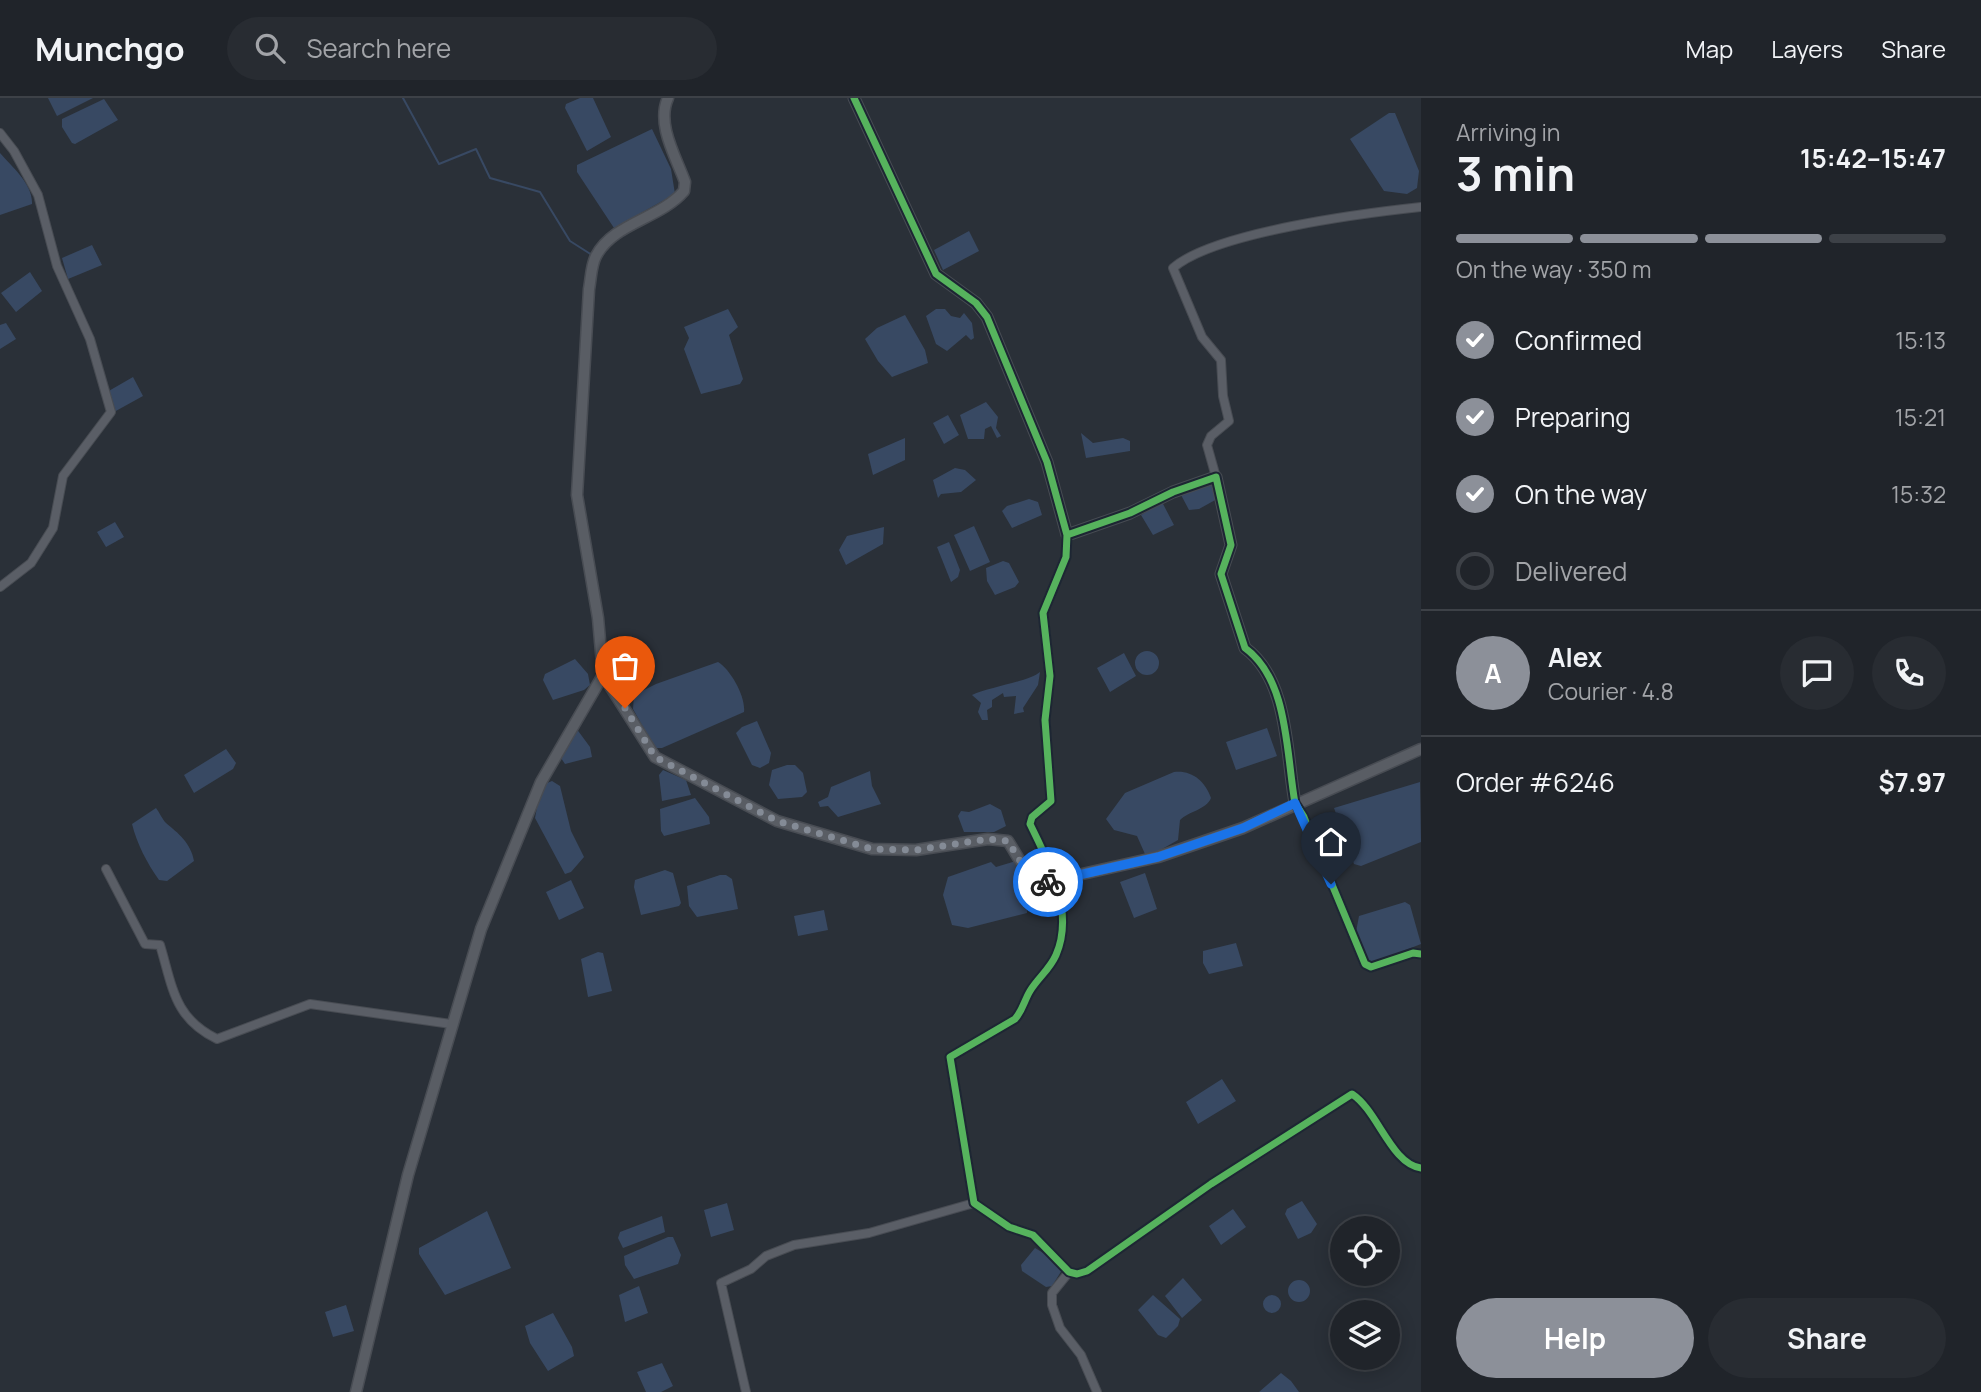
<!DOCTYPE html>
<meta charset="utf-8">
<style>
:root{--surface:#20242a;--page:#282c32;--text:#f1f3f6;--muted:#a2a4a8;--line:#3d4147;--accent:#8c9099}
body{margin:0;font-family:Manrope,sans-serif;background:var(--page);color:var(--text);height:100vh;display:flex;flex-direction:column;font-size:26px;white-space:nowrap}
*{box-sizing:border-box;margin:0}
p{font-size:23px;color:var(--muted)}
.icon{flex:none;width:38px;height:38px;fill:none;stroke:currentColor;stroke-width:2;stroke-linecap:round;stroke-linejoin:round}
.map{position:relative;flex:1;overflow:hidden}
.sheet{display:flex;flex-direction:column;background:var(--surface);width:560px}
.sheet>*{flex:none}
.tools{position:absolute;left:1330px;top:1118px;display:grid;gap:14px}
.tools a{display:grid;place-items:center;width:70px;height:70px;border-radius:50%;background:var(--surface);box-shadow:0 4px 18px #0003,0 0 0 2px var(--line);font-size:35px}
.pin{position:absolute;display:grid;place-items:center;width:60px;height:60px;color:#fff;margin:-72px -30px;border-radius:50% 50% 50% 0;rotate:-45deg;box-shadow:0 0 7px #0007}
.pin .icon{rotate:45deg}
.courier{position:absolute;display:grid;place-items:center;width:70px;height:70px;margin:-35px;border:5px solid #1a73e8;border-radius:50%;background:#fff;color:#222;box-shadow:0 2px 9px #0007}
.overview em{font-style:normal;font-weight:700}
.overview div{display:flex;flex-direction:column-reverse}
.overview{display:flex;align-items:center;justify-content:space-between;height:119px;padding:0 35px}
h1{font-size:46px;font-weight:700;line-height:52px}
.bar{display:grid;grid-template-columns:repeat(4,1fr);gap:10px 7px;align-content:center;height:84px;padding:0 35px}
.bar i{height:9px;border-radius:5px;background:var(--line)}
.bar .current{background:var(--accent)}
.bar p{grid-column:span 4}
.line{display:flex;align-items:center;gap:18px;padding:0 35px;border-top:2px solid var(--line)}
.line div{flex:1}
.round{display:grid;place-items:center;flex:none;width:74px;height:74px;border-radius:37px;background:var(--page)}
ol{padding:0 35px;list-style:none}
li{display:flex;align-items:center;gap:21px;height:77px}
li p{margin-inline-start:auto}
li .icon{padding:7px;border-radius:50%;background:var(--accent);color:#fff;stroke-width:4}
li:last-child{color:var(--muted)}
li i{width:38px;height:38px;border:4px solid var(--line);border-radius:50%}
.primary-button{display:flex;gap:14px;margin-top:auto;padding:14px 35px}
.primary-button a{flex:1;height:80px;border-radius:42px;background:var(--accent);color:#fff;font-size:28px;font-weight:700;line-height:80px;text-align:center}
.primary-button a+a{background:var(--page);color:var(--text)}
header{display:flex;align-items:center;gap:42px;box-sizing:border-box;height:98px;padding:0 35px;background:var(--surface);border-bottom:2px solid var(--line)}
header strong{font-size:33px}
nav{display:flex;gap:38px;margin-inline-start:auto;font-size:24px}
.search{width:490px;height:63px;background:var(--page);display:flex;align-items:center;gap:18px;box-sizing:border-box;padding:0 24px;border-radius:38px;color:var(--muted);font-size:26px}
main{display:flex;flex:1;min-height:0}
.map>svg:first-child{display:block}
.water{fill:#384963}
.lines{fill:none;stroke-linecap:round;stroke-linejoin:round}
.stream{stroke:#384963;stroke-width:2}
.street-casing{stroke:#484c53;stroke-width:10}
.secondary-casing{stroke:#484c53;stroke-width:13}
.street{stroke:#5a5e66;stroke-width:8}
.secondary{stroke:#595d64;stroke-width:10}
.cycleway-casing{stroke:#1d2633;stroke-width:11}
.cycleway{stroke:#56b35d;stroke-width:7}
.done{stroke:#848b96;stroke-width:7;stroke-dasharray:0 12.6}
.route{stroke:#1a73e8;stroke-width:9}
</style>
<header>
<strong>Munchgo</strong>
<div class="search"><svg class="icon" aria-label="search" viewBox="0 0 24 24"><circle cx="10" cy="10" r="6"/><path d="M15 15l6 6"/></svg>Search here</div>
<nav><a>Map</a><a>Layers</a><a>Share</a></nav>
</header>
<main>
<div class="map">
<svg width="1421" height="1294" viewBox="0 0 1421 1294">
<rect width="100%" height="100%" fill="#2a3038"/>
<!-- water -->
<path class="water" d="M48,0H93L57,18Z
M580,0H593L611,39L587,53L565,10L566,6Z
M104,1L118,22L75,46L72,45L62,29V21Z
M1389,15H1395L1419,73L1417,90L1407,96L1384,93L1350,41Z
M652,31L671,71L675,96L614,130L577,74V67Z
M0,55C12,69 33,86 32,106L0,117Z
M969,133L979,153L943,172L934,152Z
M92,147L102,167L68,181L62,160Z
M30,174L42,193L16,214L1,195Z
M728,211L738,229L729,237L743,281L740,286L701,296L684,251L689,240L684,229Z
M936,211H945L951,218L960,220L964,215L972,225L974,240L971,242L966,237L947,253L936,246L926,218Z
M905,217L925,252L928,265L892,279L878,263L865,241L877,230Z
M6,225L16,241L0,251V227Z
M133,279L143,298L114,314L107,294Z
M986,304L998,319L996,330L1001,338L997,340L991,328L985,331L984,341H968L960,317Z
M948,317L959,337L944,346L933,325Z
M1081,335L1093,345L1123,340L1130,343V353L1086,360Z
M905,340V362L873,377L868,356Z
M955,370L965,372L976,382L961,394L941,396L938,400L933,382Z
M1212,384L1217,401L1199,411L1189,412L1180,395Z
M1029,401L1038,404L1042,417L1012,430L1002,413L1007,408Z
M1162,404L1174,427L1153,437L1141,417Z
M115,424L124,439L106,449L97,434Z
M974,428L990,464L970,473L954,437Z
M884,429L883,446L846,467L839,452L847,438Z
M949,444L960,472L958,479L951,484L937,449Z
M1003,463L1009,465L1019,484L1015,489L995,497L987,483L986,470Z
M1135 565a12 12 0 1 1 24 0a12 12 0 1 1-24 0Z
M1124,555L1136,578L1110,594L1097,570Z
M575,561L588,576L590,587L584,592L553,602L543,582L545,576Z
M718,564C731,572 746,599 744,614L662,650H655L633,611L634,597L656,586Z
M1040,574L1038,587L1023,610L1024,614L1014,616L1016,598L1004,599L1003,595L992,602V609L987,612L988,622H982L978,614L981,605L972,597C990,589 1030,583 1040,574Z
M757,623L771,655L769,665L760,670L752,667L736,635L742,629Z
M576,630L590,649L592,659L565,666L561,660Z
M1267,630L1277,658L1236,672L1226,644Z
M226,651L236,665L233,671L194,695L184,677Z
M787,667H795L803,675L807,694L802,699L778,701L769,687L772,672Z
M663,672L686,682L691,697L662,703L659,677Z
M870,673L872,688L881,706L838,719L828,708L820,709L818,704L828,699L831,689Z
M1174,674C1192,672 1205,683 1211,700C1206,712 1189,713 1180,722L1178,742L1155,755L1145,756L1137,738L1114,732L1106,721L1125,695Z
M552,683L560,688L571,733L584,759L571,774L565,776L535,720L538,704L547,685Z
M1420,684L1421,744L1361,768L1354,766L1334,710Z
M695,700L709,719L710,726L664,738L661,733L660,711Z
M990,706L1001,712L1006,728L994,734H964L958,718L961,713L969,714Z
M156,710C159,714 163,722 166,725C178,735 191,745 194,763L167,783L159,782C147,765 137,746 132,726Z
M1016,763L1024,780L1021,788L1028,791L1027,815L968,830L952,827L943,797L948,779L991,764L996,769Z
M665,772L673,775L681,805L679,808L641,817L634,789L635,782Z
M1145,775L1157,811L1134,820L1120,784Z
M720,777H726L732,781L738,811L697,819L689,808L687,788Z
M571,782L584,810L559,822L546,794Z
M1405,804L1410,807L1421,846L1370,866L1356,834L1359,818Z
M824,812L828,832L798,838L794,818Z
M1236,845L1243,868L1209,876L1203,865V853Z
M598,854L603,855L612,893L588,899L581,861Z
M1222,981L1236,1003L1198,1026L1186,1004Z
M1302,1103L1317,1126L1311,1135L1298,1141L1285,1116L1287,1111Z
M727,1105L734,1132L711,1139L704,1112Z
M1233,1111L1246,1129L1221,1147L1209,1128Z
M487,1113L511,1170L445,1197L419,1156V1150Z
M662,1118L665,1134L623,1150L618,1140L620,1134Z
M668,1139H673L681,1157L678,1166L634,1181L625,1167L624,1158Z
M1035,1150L1050,1159L1062,1172L1052,1188L1046,1189L1022,1173L1021,1167Z
M1183,1180L1202,1202L1182,1220L1165,1198Z
M1288 1193a11 11 0 1 1 22 0a11 11 0 1 1-22 0Z
M639,1188L648,1215L625,1224L619,1197Z
M1263 1206a9 9 0 1 1 18 0a9 9 0 1 1-18 0Z
M1153,1197L1180,1221L1178,1228L1166,1240L1158,1237L1138,1212Z
M346,1207L354,1233L333,1239L325,1214Z
M553,1215L572,1249L574,1258L548,1273L530,1245L525,1228Z
M662,1265L673,1288L661,1294H646L637,1274Z
M1281,1275L1291,1283L1299,1294H1259Z"/>
<g class="lines">
<!-- stream -->
<path class="stream" d="M403,0L439,66L476,51L490,80L540,94L570,143L592,157"/>
<defs>
<path id="street" d="M0,35L14,53L38,97L57,168L90,241L111,314L63,378L53,430L31,465L0,489
M1216,379L1207,347L1211,338L1229,323L1223,298L1221,262L1202,239L1173,170C1214,134 1365,115 1421,109
M1067,437L1066,459L1043,515L1050,578L1045,622L1051,703L1032,719L1030,726C1049,765 1075,813 1056,857C1050,871 1038,880 1030,893C1024,903 1023,912 1015,921L950,959L974,1105L1009,1129L1033,1137L1069,1174L1077,1176L1087,1173L1211,1086L1352,996C1378,1013 1391,1066 1421,1070
M1295,705L1304,719L1365,866L1371,869L1413,855L1421,856
M106,771L145,846L160,847C173,890 174,920 217,941L310,906L451,926
M1069,1174L1052,1195V1207L1060,1230L1081,1257L1097,1294
M746,1294L721,1185L751,1171L766,1158L794,1147L869,1135L974,1105"/>
<path id="secondary" d="M854,0L936,176L976,205L987,219L1047,364L1067,437L1130,415L1173,394L1216,379L1231,447L1221,476L1245,550C1289,582 1286,656 1295,705
M603,577L655,659L777,723L872,751L916,752L988,741L1008,743L1031,781L1042,785L1158,759L1243,730L1421,651
M356,1294L408,1077L481,831L541,684L603,577L598,520L577,397L589,191C591,181 591,167 596,158C613,125 660,121 684,93L685,84C676,59 656,26 668,0"/>
</defs>
<!-- street casing -->
<use href="#street" class="street-casing"/>
<!-- secondary casing -->
<use href="#secondary" class="secondary-casing"/>
<!-- street -->
<use href="#street" class="street"/>
<!-- secondary -->
<use href="#secondary" class="secondary"/>
<defs>
<path id="cycleway" d="M854,0L936,176L976,205L987,219L1047,364L1067,437L1130,415L1173,394L1216,379L1231,447L1221,476L1245,550C1289,582 1286,656 1295,705L1304,719L1365,866L1371,869L1413,855L1421,856
M1067,437L1066,459L1043,515L1050,578L1045,622L1051,703L1032,719L1030,726C1049,765 1075,813 1056,857C1050,871 1038,880 1030,893C1024,903 1023,912 1015,921L950,959L974,1105L1009,1129L1033,1137L1069,1174L1077,1176L1087,1173L1211,1086L1352,996C1378,1013 1391,1066 1421,1070"/>
</defs>
<!-- cycleway casing -->
<use href="#cycleway" class="cycleway-casing"/>
<!-- cycleway -->
<use href="#cycleway" class="cycleway"/>
</g>
<g class="lines">
<!-- done -->
<path class="done" d="M625,610L655,659L777,723L872,751L916,752L988,741L1008,743L1031,781L1048,784"/>
<!-- route -->
<path class="route" d="M1048,784L1158,759L1243,730L1295,705L1331,786"/>
</g>
</svg>
<div class="tools">
<a><svg class="icon" aria-label="locate" viewBox="0 0 24 24"><circle cx="12" cy="12" r="6"/><path d="M12 2v4M12 18v4M2 12h4M18 12h4"/></svg></a>
<a><svg class="icon" aria-label="layers" viewBox="0 0 24 24"><path d="M12 4l9 5-9 5-9-5zM3 14l9 5 9-5"/></svg></a>
</div>
<div class="pin" style="left:625px;top:610px;background:#ea580c"><svg class="icon" aria-label="bag" viewBox="0 0 24 24"><path d="M5 8h14l-1 12H6zM9 8a3 3 0 0 1 6 0"/></svg></div>
<div class="pin" style="left:1331px;top:786px;background:#1f2937"><svg class="icon" aria-label="home" viewBox="0 0 24 24"><path d="M3 11l9-7 9 7M6 9v11h12V9"/></svg></div>
<div class="courier" style="left:1048px;top:784px"><svg class="icon" aria-label="bike" viewBox="0 0 24 24"><circle cx="6" cy="16" r="4"/><circle cx="18" cy="16" r="4"/><path d="M6 16l4-8h5l3 8M10 8l3 8H6M13 5h3"/></svg></div>
</div>
<section class="sheet">
<div class="overview"><div><h1>3 min</h1><p>Arriving in</p></div><em>15:42–15:47</em></div>
<div class="bar"><i class="current"></i><i class="current"></i><i class="current"></i><i></i><p>On the way · 350 m</p></div>
<ol>
<li><svg class="icon" aria-label="check" viewBox="0 0 24 24"><path d="M5 12l5 5 9-10"/></svg>Confirmed<p>15:13</p></li>
<li><svg class="icon" aria-label="check" viewBox="0 0 24 24"><path d="M5 12l5 5 9-10"/></svg>Preparing<p>15:21</p></li>
<li><svg class="icon" aria-label="check" viewBox="0 0 24 24"><path d="M5 12l5 5 9-10"/></svg>On the way<p>15:32</p></li>
<li><i></i>Delivered</li>
</ol>
<div class="line" style="height:126px"><b class="round" style="background:var(--accent);color:#fff">A</b><div><b>Alex</b><p>Courier · 4.8</p></div><a class="round"><svg class="icon" aria-label="chat" viewBox="0 0 24 24"><path d="M4 5h16v11H9l-5 4z"/></svg></a><a class="round"><svg class="icon" aria-label="phone" viewBox="0 0 24 24"><path d="M5 4h4l2 5-3 2q2 4 5 5l2-3 5 2v4C11 20 4 13 5 4z"/></svg></a></div>
<div class="line" style="height:91px"><div>Order #6246</div><b>$7.97</b></div>
<div class="primary-button"><a>Help</a><a>Share</a></div>
</section>
</main>
